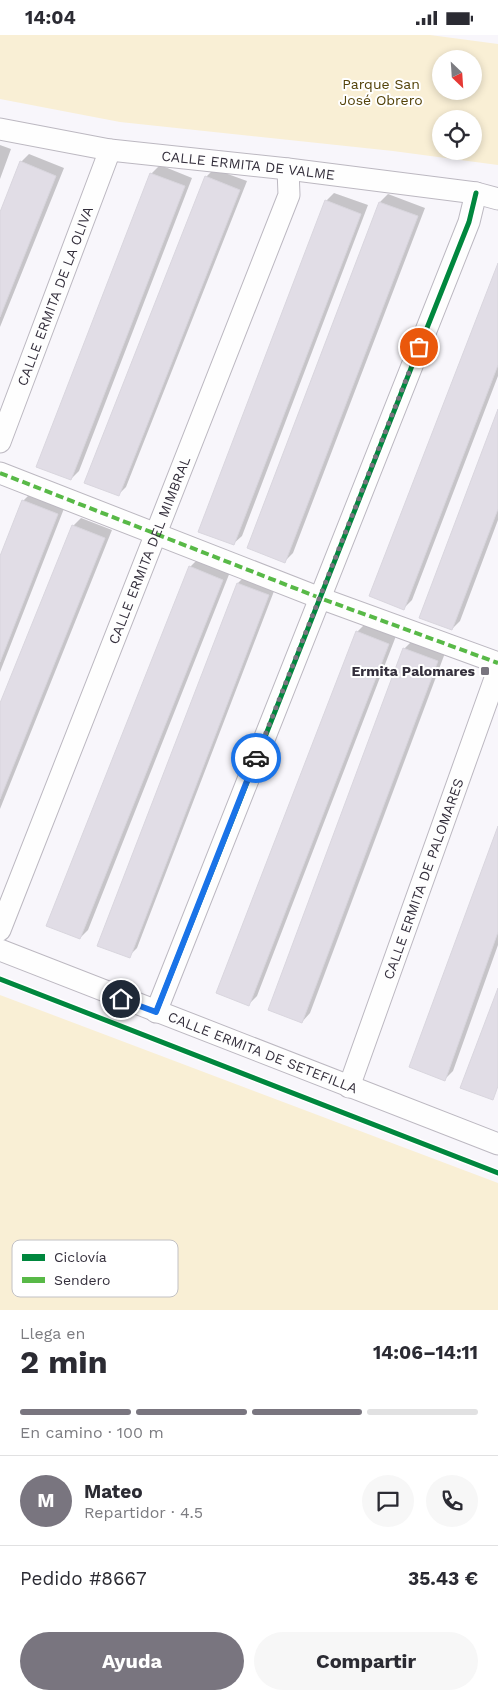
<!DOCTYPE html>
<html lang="es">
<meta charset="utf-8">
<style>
:root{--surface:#fff;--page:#f7f7f7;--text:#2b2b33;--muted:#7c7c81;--line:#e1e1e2;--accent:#79757f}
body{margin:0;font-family:"Work Sans",sans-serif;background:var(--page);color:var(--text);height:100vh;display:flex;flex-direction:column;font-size:19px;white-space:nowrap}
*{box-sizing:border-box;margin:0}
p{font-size:16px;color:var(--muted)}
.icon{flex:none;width:28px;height:28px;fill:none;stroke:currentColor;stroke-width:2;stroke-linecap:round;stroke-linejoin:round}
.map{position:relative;height:1275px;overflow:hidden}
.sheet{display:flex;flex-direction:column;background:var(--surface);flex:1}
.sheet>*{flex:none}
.needle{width:32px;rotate:155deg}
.tools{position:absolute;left:432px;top:15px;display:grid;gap:10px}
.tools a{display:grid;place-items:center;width:50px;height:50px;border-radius:50%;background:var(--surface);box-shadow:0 2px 8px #0003;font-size:25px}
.pin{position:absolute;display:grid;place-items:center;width:42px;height:42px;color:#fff;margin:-21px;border:2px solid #fff;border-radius:50%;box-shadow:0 1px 5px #0007}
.courier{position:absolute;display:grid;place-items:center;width:50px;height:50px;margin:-25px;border:4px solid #1a73e8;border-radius:50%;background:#fff;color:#222;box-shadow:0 1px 6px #0007}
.head em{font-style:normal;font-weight:700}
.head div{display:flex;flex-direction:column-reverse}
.head{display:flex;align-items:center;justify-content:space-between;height:85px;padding:0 20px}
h1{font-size:32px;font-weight:700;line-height:38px}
.bar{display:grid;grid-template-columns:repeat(4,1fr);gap:8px 5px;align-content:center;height:60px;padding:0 20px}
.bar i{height:6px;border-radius:4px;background:var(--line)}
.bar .current{background:var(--accent)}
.bar p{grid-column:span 4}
.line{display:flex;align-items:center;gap:12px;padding:0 20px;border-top:1px solid var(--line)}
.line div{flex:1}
.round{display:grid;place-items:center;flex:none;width:52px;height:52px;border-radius:26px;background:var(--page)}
.cta{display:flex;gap:10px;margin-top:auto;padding:10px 20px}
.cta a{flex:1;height:58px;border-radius:30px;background:var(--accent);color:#fff;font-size:20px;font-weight:700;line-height:58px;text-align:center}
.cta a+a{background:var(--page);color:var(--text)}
.status{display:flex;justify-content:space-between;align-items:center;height:35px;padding:0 25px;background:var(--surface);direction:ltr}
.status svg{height:14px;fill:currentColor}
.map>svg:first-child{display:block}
.green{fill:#f9efd5;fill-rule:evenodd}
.shadow{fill:#0003}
.building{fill:#e1dde6;stroke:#d9d6de}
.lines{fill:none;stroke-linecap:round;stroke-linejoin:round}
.minor-casing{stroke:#bcb8c1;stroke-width:23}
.minor{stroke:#fefefe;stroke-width:21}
.quiet{stroke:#58b947;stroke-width:4;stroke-dasharray:8 4;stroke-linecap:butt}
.cycleway-casing{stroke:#fff;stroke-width:8}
.cycleway{stroke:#00873e;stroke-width:5}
.done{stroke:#79757f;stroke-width:5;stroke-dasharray:0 9}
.route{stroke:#1a73e8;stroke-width:6}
.poi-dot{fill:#79757f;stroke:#fff;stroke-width:2}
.labels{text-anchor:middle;stroke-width:4;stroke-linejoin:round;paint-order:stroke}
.park-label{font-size:14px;fill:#54430a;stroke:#fff}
.street-label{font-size:14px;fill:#342f3c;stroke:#fff}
.poi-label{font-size:14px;font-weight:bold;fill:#342f3c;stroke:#fff;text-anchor:end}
.key{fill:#fff;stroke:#c2c1c4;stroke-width:1}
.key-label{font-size:14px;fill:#342f3c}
</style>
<div class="status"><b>14:04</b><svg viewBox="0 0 49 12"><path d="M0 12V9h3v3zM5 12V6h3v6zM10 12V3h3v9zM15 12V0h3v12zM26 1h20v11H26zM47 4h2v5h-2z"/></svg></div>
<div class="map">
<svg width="498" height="1275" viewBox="0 0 498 1275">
<rect width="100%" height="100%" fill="#f8f6fb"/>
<!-- green -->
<path class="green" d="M0,0H430L498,9V130L393,116L120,87L0,64ZM441,24H474V56H441ZM441,84H474V116H441Z
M0,960L498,1148V1275H0Z"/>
<!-- shadow -->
<path class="shadow" d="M0,110L11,114L0,144Z
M29,119L64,133L0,292V181L21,127Z
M160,130L192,143L79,436L71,444L38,431L152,138Z
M214,134L247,146L126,452L118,460L206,142Z
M334,158L368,170L242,501L233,509L326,166Z
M388,159L425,173L293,518L285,526L249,512L380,167Z
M498,232V341L412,565L404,573Z
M498,378V485L460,586L452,594Z
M31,458L65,471L0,637V525L23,466Z
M81,483L112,495L0,774V671L73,491Z
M198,524L230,537L88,895L80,903L190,532Z
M246,540L276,551L137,913L129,921L99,910L238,548Z
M365,589L396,601L257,961L249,969L357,597Z
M412,606L445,618L310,978L302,987L404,614Z
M498,795V910L453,1036L445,1044Z"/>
<!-- building -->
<path class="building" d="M20,126L56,141L0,282V177Z
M150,138L185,151L71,445L36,432Z
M205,141L240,155L119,461L84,448Z
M325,165L361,179L234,510L198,497Z
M379,167L418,181L285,528L247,513Z
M498,228V330L404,575L369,561Z
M498,374V474L452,595L419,583Z
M22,465L58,479L0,627V521Z
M72,490L105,503L0,764V668Z
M189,531L223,545L80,904L46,891Z
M237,548L269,560L130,923L97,911Z
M356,596L389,609L249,971L216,958Z
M403,613L438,626L302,988L268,975Z
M498,791V897L445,1046L409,1032Z
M498,953V1051L493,1065L460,1053Z"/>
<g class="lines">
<defs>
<g id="minor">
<path id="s1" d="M0,94L110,115L288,134L476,158L498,164"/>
<path id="s2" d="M0,407L110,115"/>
<path d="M0,438L320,563L498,628"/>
<path id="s3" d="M0,895L289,160L288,134"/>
<path id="s4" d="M0,915L498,1109"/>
<path d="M156,977L469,187L476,158"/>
<path id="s5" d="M349,1052L498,635"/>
</g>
</defs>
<!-- minor casing -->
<use href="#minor" class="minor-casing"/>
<!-- minor -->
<use href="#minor" class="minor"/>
<!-- quiet -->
<path class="quiet" d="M0,438L320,563L498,628"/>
<defs>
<path id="cycleway" d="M0,944L498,1138
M156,977L469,187L476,158"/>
</defs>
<!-- cycleway casing -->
<use href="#cycleway" class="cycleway-casing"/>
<!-- cycleway -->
<use href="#cycleway" class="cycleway"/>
</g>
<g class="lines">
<!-- done -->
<path class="done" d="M256,723L419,312"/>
<!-- route -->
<path class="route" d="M121,964L156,977L256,723"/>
</g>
<!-- markers -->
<rect class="poi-dot" x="480" y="631" width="10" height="10" rx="2.5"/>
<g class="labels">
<!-- park labels -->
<g class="park-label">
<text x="381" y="54">Parque San<tspan x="381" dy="16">José Obrero</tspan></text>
</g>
<!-- street labels -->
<g class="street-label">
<text dy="5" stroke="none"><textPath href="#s1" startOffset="251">CALLE ERMITA DE VALME</textPath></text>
<text dy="5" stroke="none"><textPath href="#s2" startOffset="156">CALLE ERMITA DE LA OLIVA</textPath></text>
<text dy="5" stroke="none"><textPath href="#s3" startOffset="408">CALLE ERMITA DEL MIMBRAL</textPath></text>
<text dy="5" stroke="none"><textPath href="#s5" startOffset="221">CALLE ERMITA DE PALOMARES</textPath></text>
<text dy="5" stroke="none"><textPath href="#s4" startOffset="282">CALLE ERMITA DE SETEFILLA</textPath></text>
</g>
<!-- poi labels -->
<g class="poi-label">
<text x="475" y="641">Ermita Palomares</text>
</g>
</g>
<!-- legend -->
<rect x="12" y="1205" width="166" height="57" rx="8" class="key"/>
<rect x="22" y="1219" width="23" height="7" fill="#00873e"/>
<rect x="22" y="1242" width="23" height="6" fill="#58b947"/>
<g class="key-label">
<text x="54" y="1227">Ciclovía</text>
<text x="54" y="1250">Sendero</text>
</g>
</svg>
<div class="tools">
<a><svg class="needle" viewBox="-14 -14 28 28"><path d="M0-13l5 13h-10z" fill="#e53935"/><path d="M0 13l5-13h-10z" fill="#7c7c81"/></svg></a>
<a><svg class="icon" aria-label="locate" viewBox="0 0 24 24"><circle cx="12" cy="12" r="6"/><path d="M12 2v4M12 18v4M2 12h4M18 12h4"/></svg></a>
</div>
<div class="pin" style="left:419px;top:312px;background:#ea580c"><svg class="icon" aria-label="bag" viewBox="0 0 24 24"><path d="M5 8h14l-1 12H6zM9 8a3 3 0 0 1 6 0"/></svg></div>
<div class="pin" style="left:121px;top:964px;background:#1f2937"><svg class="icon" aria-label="home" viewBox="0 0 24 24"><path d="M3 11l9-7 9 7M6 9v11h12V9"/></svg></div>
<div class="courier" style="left:256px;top:723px"><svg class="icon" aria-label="car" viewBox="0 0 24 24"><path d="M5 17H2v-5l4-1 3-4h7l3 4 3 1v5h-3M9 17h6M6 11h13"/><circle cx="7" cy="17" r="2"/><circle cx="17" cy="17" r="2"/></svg></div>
</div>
<section class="sheet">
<div class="head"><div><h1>2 min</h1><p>Llega en</p></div><em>14:06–14:11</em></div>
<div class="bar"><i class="current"></i><i class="current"></i><i class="current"></i><i></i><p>En camino · 100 m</p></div>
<div class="line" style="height:90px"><b class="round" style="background:var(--accent);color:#fff">M</b><div><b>Mateo</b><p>Repartidor · 4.5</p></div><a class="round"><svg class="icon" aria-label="chat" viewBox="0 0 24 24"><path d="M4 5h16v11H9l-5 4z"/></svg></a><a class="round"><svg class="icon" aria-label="phone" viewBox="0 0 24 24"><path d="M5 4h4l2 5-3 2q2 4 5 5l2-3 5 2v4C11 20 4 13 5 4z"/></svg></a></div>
<div class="line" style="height:65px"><div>Pedido #8667</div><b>35.43 €</b></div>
<div class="cta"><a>Ayuda</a><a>Compartir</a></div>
</section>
